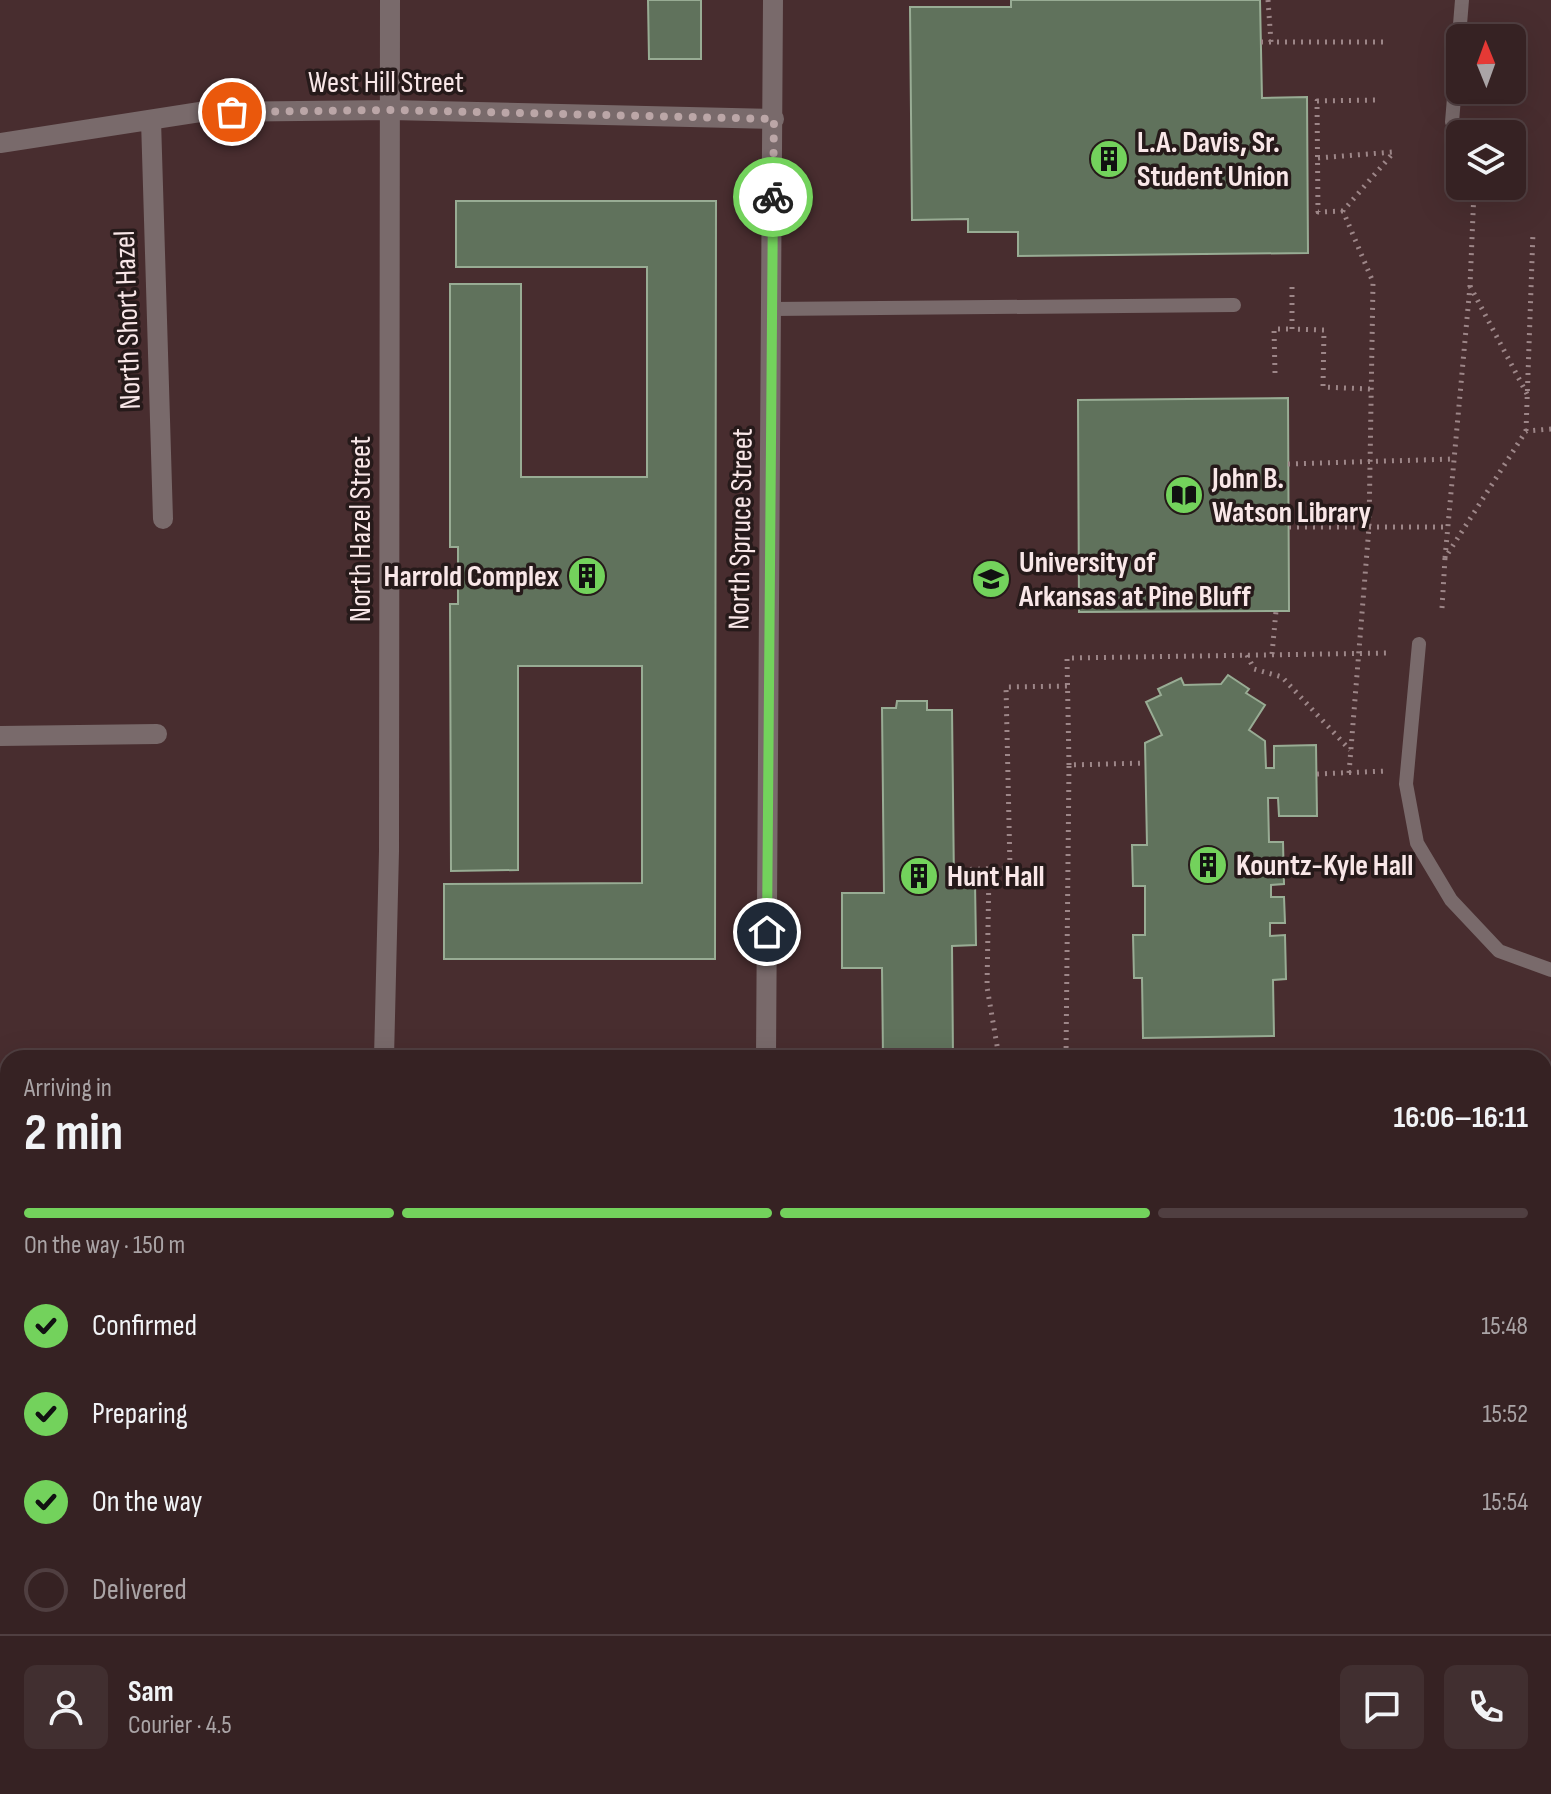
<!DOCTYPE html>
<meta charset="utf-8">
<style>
:root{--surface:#362223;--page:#412f30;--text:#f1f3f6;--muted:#aaa4a6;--line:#503f41;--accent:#73d25c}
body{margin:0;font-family:"Sofia Sans Condensed",sans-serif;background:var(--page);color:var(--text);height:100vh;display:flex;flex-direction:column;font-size:30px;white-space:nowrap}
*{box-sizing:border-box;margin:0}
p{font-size:26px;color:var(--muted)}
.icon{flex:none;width:44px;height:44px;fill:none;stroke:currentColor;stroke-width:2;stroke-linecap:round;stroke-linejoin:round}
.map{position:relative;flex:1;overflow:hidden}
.drawer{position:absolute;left:0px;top:1050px;width:1552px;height:744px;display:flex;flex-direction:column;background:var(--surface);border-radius:24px 24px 0 0;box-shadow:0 8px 32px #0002,0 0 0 2px var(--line)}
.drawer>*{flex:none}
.needle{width:52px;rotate:359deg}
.fabs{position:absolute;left:1446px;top:24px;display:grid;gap:16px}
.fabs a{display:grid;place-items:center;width:80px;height:80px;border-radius:12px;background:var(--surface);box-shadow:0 8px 32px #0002,0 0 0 2px var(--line);font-size:40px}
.pin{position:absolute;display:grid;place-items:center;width:68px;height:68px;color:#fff;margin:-34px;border:4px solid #fff;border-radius:50%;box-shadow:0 2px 8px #0007}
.courier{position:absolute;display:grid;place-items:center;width:80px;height:80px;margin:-40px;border:6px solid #73d25c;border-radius:50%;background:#fff;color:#222;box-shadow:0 2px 10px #0007}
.head em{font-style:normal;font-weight:700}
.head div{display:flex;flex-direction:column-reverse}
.head{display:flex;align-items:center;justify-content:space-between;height:136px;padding:0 24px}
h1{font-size:52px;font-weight:700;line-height:60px}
.bar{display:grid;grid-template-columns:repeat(4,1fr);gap:12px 8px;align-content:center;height:96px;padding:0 24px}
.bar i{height:10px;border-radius:6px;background:var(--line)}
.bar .active{background:var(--accent)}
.bar p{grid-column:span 4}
.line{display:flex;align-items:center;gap:20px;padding:0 24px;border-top:2px solid var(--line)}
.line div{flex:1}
.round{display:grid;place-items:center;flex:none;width:84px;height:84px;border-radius:12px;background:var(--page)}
ol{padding:0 24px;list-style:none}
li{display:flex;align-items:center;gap:24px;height:88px}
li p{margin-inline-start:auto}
li .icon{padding:8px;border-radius:50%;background:var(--accent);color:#111;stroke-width:4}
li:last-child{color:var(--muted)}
li i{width:44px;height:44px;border:4px solid var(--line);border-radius:50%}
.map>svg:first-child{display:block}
.building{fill:#60725c;stroke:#98ac94;stroke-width:2}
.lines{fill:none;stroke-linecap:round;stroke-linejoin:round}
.path{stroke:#9d8688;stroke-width:5;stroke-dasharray:2 6;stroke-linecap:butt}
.service{stroke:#796a6b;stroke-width:14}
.minor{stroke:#796a6b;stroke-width:20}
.tertiary{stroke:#796a6b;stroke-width:20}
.done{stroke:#bba6a7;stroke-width:8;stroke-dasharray:0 14.4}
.route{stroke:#73d25c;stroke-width:10}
.labels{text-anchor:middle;stroke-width:7;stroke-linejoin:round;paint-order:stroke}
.street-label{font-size:30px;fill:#f9e7e8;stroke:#261a1a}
.poi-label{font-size:30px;font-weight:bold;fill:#f9e7e8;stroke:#261a1a;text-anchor:start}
</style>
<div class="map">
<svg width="1551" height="1794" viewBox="0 0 1551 1794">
<rect width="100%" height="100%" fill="#482d2f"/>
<!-- building -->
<path class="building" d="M648,0H701V59H649Z
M1011,0H1260L1262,98L1307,97L1308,253L1018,256V232H968V219L912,220L910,7H1011Z
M456,201H716L715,959H444V884L642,883V666H518V870L451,871L450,604H458V547H450V284H521V477H647V267H456Z
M1288,398L1289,611L1079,612L1078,400Z
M1228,675L1249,689L1246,693L1265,705L1249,730L1265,741L1266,768H1274V746L1316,745L1317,816H1279L1278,798H1268L1269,842H1283L1284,884L1271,885V897H1284L1285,923H1270V936L1285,935L1286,979L1273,980L1274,1036L1143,1038L1142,978H1134L1133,935H1145V886H1133L1132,845H1147L1145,743L1162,735L1146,702L1161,695L1158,689L1181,678L1184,685L1221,684Z
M897,701H927V710H952L954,883L975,882L976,945L952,946L953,1058H883L882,968H842V893H884L882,708H896Z
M1544,1519H1551V1570H1544Z"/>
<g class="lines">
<!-- path -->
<path class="path" d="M1268,0L1271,42
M1261,42H1388
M1318,158L1393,152
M1343,211L1318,212L1317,101L1379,100
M1470,286L1527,394
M1292,287V329L1324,330L1323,387L1370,389
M1275,373L1274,329H1292
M1526,431L1533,232
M1288,464L1454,459
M1289,527H1447
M1445,558L1470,286L1474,191
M1442,608L1445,558L1526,431L1551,429
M1272,654L1276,611
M1247,655L1254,669L1282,677L1350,750
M1069,765L1067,658L1389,653
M1349,773L1369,527L1373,282L1343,211L1394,152
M1317,774L1386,771
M989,869L987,987L999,1057
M954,870L1010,868L1006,687L1068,686
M1066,1056L1069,765L1146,763
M1545,1173H1551"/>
<!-- service -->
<path class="service" d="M1452,122L1462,0
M772,309L1234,305
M1419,644L1406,784L1417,843L1451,900L1499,951L1551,970"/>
<!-- minor -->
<path class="minor" d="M151,120L163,519
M0,143L200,112L391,110L774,119
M0,736L157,734
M384,1058L389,851L390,0
M0,1414H8
M1544,1428H1551
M1209,1786L1210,1794
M321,1794V1786"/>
<!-- tertiary -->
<path class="tertiary" d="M766,1058L773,0
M767,1786V1794"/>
</g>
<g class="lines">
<!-- done -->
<path class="done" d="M232,112L391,110L774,119L773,197"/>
<!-- route -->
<path class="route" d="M767,932L773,197"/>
</g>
<!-- icons -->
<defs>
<symbol id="building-disc" viewBox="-11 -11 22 22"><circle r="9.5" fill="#73d25c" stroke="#261a1a"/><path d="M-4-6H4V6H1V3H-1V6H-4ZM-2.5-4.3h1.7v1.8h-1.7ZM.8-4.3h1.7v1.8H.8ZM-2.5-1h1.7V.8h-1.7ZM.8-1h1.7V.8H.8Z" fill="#111"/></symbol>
<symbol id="library-disc" viewBox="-11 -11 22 22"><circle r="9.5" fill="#73d25c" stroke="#261a1a"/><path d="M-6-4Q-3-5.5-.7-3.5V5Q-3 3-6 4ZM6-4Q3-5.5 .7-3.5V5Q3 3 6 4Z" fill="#111"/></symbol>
<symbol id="university-disc" viewBox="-11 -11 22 22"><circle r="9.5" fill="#73d25c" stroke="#261a1a"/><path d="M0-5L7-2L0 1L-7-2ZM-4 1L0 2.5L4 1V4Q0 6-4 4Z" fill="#111"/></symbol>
</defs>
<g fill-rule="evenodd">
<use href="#building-disc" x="1087" y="137" width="44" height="44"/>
<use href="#library-disc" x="1162" y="473" width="44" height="44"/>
<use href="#building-disc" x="565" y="554" width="44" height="44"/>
<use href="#university-disc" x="969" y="557" width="44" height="44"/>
<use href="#building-disc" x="1186" y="843" width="44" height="44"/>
<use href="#building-disc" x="897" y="854" width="44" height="44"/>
</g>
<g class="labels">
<!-- street labels -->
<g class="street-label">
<text x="386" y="92">West Hill Street</text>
<text transform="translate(127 320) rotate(-92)" y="10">North Short Hazel</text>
<text transform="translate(360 529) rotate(-90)" y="10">North Hazel Street</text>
<text transform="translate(740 529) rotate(-89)" y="10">North Spruce Street</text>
</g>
<!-- poi labels -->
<g class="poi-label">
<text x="1137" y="152">L.A. Davis, Sr.<tspan x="1137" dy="34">Student Union</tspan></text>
<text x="1212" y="488">John B.<tspan x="1212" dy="34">Watson Library</tspan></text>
<text x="1019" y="572">University of<tspan x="1019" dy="34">Arkansas at Pine Bluff</tspan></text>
<text x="559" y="586" text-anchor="end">Harrold Complex</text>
<text x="1236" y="875">Kountz-Kyle Hall</text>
<text x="947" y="886">Hunt Hall</text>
</g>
</g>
</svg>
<div class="fabs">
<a><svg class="needle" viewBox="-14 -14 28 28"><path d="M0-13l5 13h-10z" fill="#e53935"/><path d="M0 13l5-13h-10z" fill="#aaa4a6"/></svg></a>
<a><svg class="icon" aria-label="layers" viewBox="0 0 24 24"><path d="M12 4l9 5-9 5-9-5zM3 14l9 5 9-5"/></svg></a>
</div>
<div class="pin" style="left:232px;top:112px;background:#ea580c"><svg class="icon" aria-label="bag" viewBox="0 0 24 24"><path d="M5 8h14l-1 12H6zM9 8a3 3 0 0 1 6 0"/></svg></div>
<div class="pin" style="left:767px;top:932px;background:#1f2937"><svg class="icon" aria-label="home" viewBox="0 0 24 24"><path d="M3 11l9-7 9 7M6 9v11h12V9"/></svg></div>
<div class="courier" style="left:773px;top:197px"><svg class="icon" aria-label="bike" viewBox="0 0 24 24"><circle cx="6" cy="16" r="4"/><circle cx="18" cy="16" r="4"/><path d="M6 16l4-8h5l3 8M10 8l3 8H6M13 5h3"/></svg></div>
<section class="drawer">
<div class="head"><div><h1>2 min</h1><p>Arriving in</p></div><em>16:06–16:11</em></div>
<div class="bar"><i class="active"></i><i class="active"></i><i class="active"></i><i></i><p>On the way · 150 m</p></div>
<ol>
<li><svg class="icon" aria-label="check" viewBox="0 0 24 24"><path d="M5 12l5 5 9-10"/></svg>Confirmed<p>15:48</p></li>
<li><svg class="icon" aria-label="check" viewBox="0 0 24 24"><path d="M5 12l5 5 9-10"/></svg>Preparing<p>15:52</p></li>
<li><svg class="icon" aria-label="check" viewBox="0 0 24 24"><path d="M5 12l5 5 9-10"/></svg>On the way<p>15:54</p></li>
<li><i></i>Delivered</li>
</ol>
<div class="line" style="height:144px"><a class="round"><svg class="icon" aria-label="person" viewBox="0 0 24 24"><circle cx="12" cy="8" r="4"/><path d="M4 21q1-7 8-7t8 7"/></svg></a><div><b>Sam</b><p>Courier · 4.5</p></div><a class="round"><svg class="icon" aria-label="chat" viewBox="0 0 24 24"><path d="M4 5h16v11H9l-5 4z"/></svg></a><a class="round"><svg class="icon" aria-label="phone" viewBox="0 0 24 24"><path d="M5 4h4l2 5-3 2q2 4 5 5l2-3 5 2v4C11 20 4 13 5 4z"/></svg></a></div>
</section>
</div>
